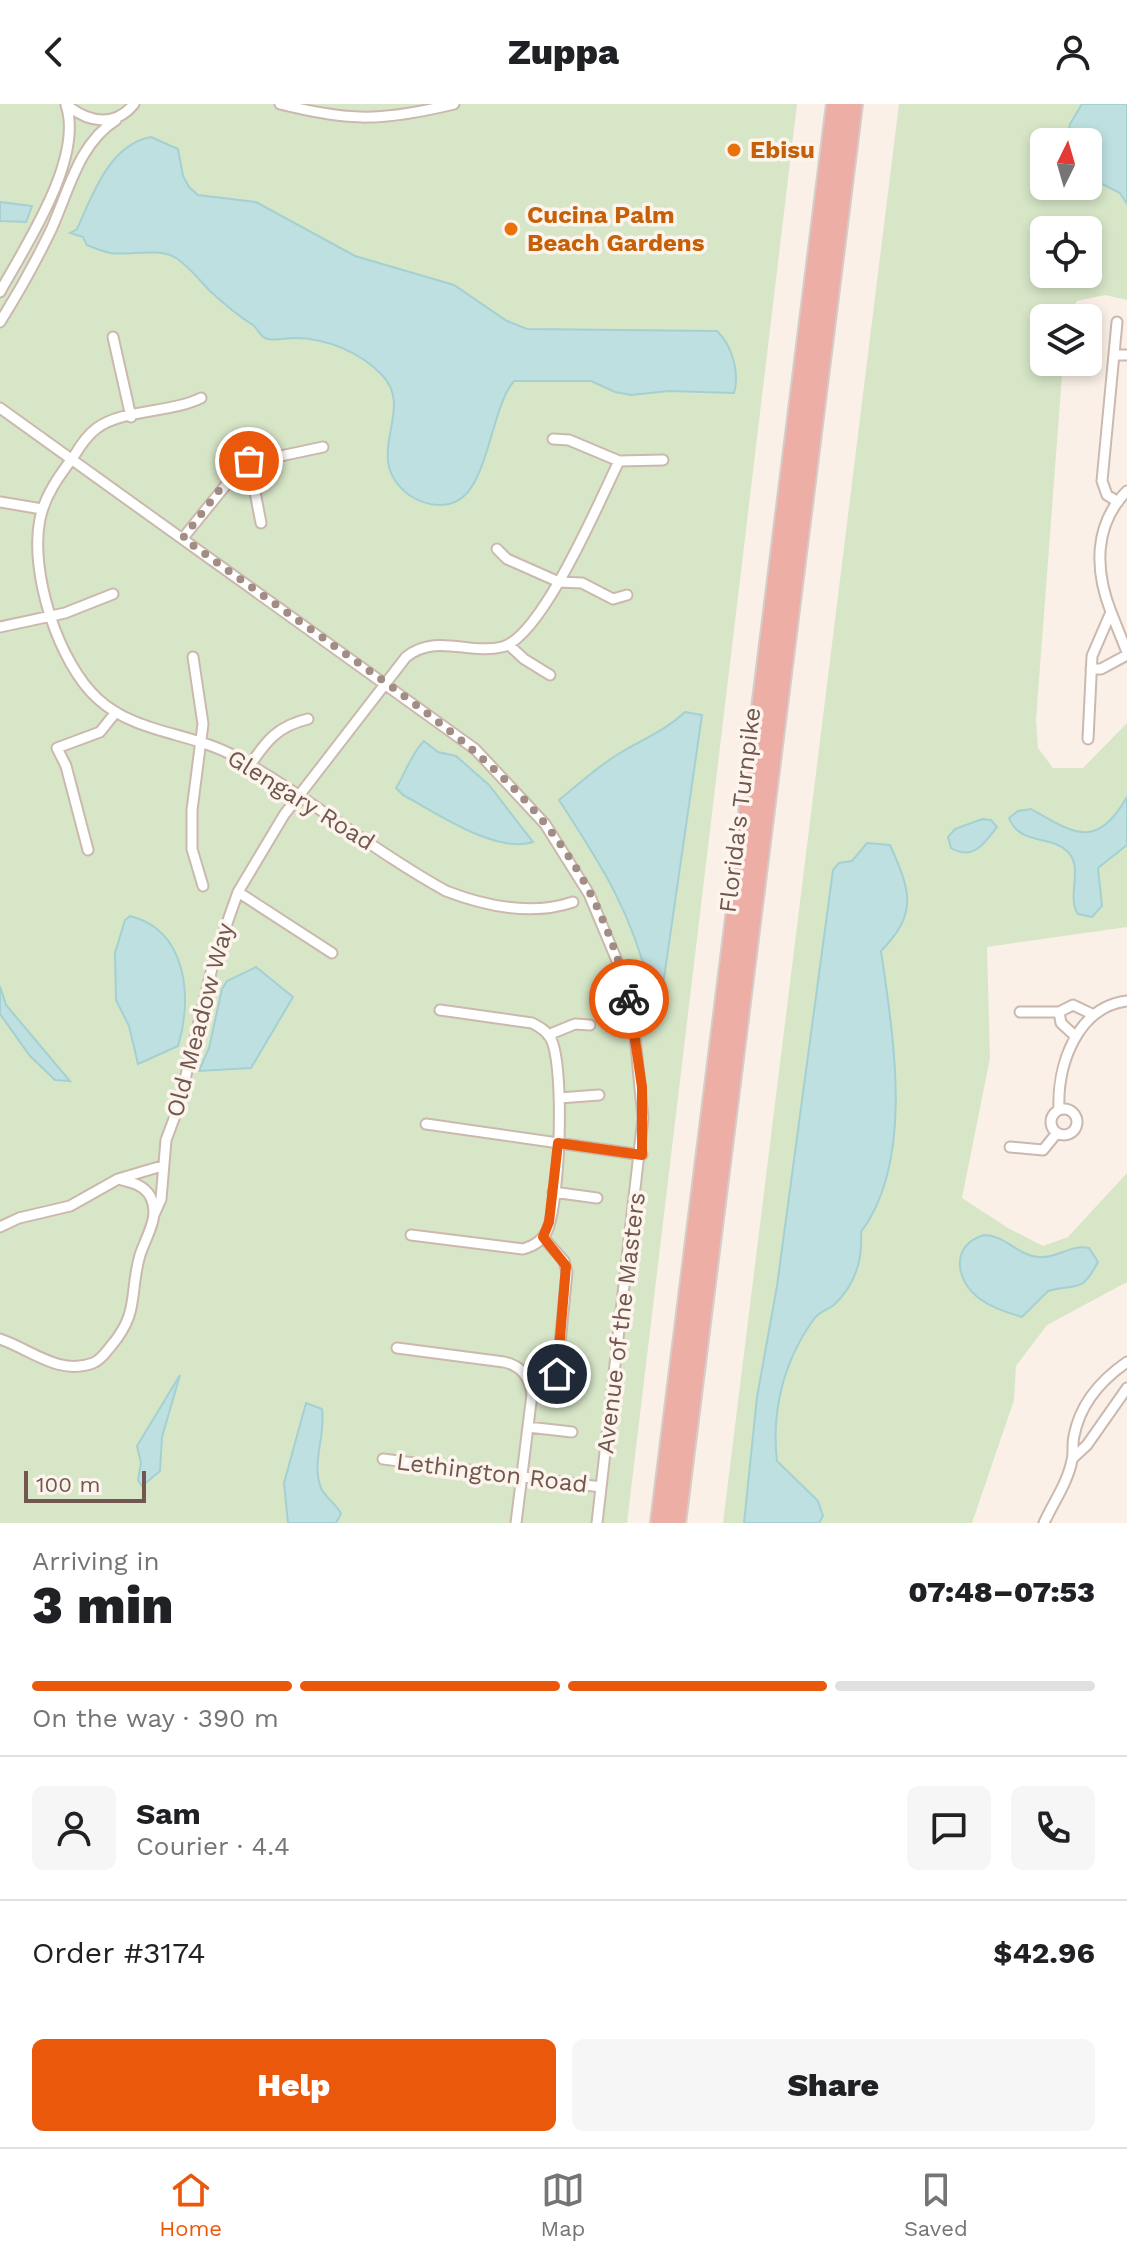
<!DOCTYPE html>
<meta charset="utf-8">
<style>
:root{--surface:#fff;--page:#f6f6f6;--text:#202124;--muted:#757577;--line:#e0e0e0;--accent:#ea580c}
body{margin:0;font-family:"Work Sans",sans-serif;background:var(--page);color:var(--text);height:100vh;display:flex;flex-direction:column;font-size:30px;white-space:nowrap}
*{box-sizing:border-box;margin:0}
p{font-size:26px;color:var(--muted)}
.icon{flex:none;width:44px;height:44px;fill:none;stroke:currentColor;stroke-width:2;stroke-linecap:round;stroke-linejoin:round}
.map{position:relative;height:1419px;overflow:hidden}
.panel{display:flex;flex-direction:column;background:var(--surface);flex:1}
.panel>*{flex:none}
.needle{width:52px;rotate:5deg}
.tools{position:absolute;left:1030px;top:24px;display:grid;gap:16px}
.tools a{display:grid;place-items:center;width:72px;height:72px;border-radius:12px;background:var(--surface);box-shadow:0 4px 12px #0003;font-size:40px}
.scale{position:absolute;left:24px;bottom:20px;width:122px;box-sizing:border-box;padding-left:8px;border:4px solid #71574e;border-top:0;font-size:22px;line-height:28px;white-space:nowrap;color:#71574e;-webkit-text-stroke:6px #fdf5ed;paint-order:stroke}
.pin{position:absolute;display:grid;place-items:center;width:68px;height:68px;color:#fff;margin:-34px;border:4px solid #fff;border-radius:50%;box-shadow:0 2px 8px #0007}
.courier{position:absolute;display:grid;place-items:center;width:80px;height:80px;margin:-40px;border:6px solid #ea580c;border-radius:50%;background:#fff;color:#222;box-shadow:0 2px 10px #0007}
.summary em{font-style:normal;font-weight:800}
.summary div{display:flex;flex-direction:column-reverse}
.summary{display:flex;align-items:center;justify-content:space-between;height:136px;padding:0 32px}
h1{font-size:52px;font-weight:800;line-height:60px}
.bar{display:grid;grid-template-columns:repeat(4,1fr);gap:12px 8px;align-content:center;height:96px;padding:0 32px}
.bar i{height:10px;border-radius:6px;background:var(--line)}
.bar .active{background:var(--accent)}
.bar p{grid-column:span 4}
.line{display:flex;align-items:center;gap:20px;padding:0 32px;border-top:2px solid var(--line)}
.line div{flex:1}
.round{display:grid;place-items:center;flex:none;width:84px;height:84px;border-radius:12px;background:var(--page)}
.button{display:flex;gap:16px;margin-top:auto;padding:16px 32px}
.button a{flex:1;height:92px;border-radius:12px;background:var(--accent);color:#fff;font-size:32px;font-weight:800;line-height:92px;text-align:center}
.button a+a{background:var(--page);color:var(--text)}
header{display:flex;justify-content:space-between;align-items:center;height:104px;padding:0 32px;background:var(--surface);font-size:36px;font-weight:800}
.tab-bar{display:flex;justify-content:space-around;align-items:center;height:112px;border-top:2px solid var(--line);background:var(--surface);font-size:22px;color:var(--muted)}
.tab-bar a{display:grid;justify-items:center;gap:4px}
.tab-bar .active{color:var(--accent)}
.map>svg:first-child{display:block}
.green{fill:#d7e6c7;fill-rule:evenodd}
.water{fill:#bee0e1;stroke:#a5d0d2;stroke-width:2}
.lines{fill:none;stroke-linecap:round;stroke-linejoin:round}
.minor-casing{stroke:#cbb8ae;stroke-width:13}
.motorway-casing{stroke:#d4cdca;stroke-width:22}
.minor{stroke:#fff;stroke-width:9}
.motorway{stroke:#edafa5;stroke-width:18}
.done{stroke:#a18d84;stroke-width:8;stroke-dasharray:0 14.4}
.route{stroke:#ea580c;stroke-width:10}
.food-dot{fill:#e8710a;stroke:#fdf5ed;stroke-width:3}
.labels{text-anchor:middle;stroke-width:7;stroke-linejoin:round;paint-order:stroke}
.food-label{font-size:24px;font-weight:bold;fill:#c56008;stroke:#fdf5ed;text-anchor:start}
.street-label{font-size:24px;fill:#71574e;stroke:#fdf5ed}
</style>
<header><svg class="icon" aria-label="back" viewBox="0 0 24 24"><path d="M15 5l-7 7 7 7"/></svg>Zuppa<svg class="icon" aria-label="person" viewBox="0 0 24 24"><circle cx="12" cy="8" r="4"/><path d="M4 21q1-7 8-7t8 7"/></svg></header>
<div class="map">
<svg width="1127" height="1419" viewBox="0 0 1127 1419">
<rect width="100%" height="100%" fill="#faf0e7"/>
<!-- green -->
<path class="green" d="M0,0H797L627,1419H0Z
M899,0H1127V196L1105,191L1077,197L1067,214H1044V258H1063L1036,616L1038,644L1053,664H1083L1127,619V823L987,843L990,954L962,1094L1008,1124L1043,1142L1068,1133L1127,1069V1178L1047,1221L1016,1262L1014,1296L972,1419H723ZM1044,38H1088V82H1044ZM1044,126H1088V170H1044Z"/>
<!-- water -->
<path class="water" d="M1082,0H1127V100L1120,89L1088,73V38H1067L1070,20Z
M151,33L178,45L183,72L189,83L198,91L256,98L355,152L454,181L507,217L527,225L717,227C732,241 740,269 734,289L669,287L631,291L615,288L591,277H514C489,306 489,392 449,400C434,403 421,399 409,391C359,353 417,307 382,271C360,248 326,234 294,234C285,234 273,238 265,234C259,231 258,225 253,221C237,211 224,200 210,187C198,175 190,163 176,154C159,143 129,152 110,149C102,147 94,144 87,141L83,133L70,129L77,125C93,90 109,41 151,33Z
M0,98L32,102L26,118L0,117Z
M685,608L702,611L663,881L656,886L650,884C631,807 602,762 559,696C579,680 598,662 620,649C643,635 665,627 685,608Z
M424,637L438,648L456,652L489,681L533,738C495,750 437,709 403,691L396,684C406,668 411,650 424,637Z
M1127,693V741L1098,764L1102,802L1092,813L1078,810C1066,792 1084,765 1068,748C1050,730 1020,742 1009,714L1018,707L1031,705C1075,730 1096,746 1127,693Z
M982,715L991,716L997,723C984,740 973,757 951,744L948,733L955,725Z
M867,739L890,741C911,788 918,809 881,847C893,931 915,1056 861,1128C863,1157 855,1181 834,1201C827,1206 819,1208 814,1215C784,1256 771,1307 777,1357L818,1397L823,1412L819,1419H744L757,1293L777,1182L833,766L839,759L852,757Z
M130,812C187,826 193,894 178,942L138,960L129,922L116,896L115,849L125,816Z
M256,863L293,893L251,964L199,967L209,944L222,885L227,877Z
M0,882L6,901L70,977L55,976L30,952L0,910Z
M984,1131C1005,1131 1017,1151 1038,1153C1057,1155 1070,1140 1089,1144L1098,1158C1080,1192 1077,1178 1048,1187L1022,1213C1008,1209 992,1204 980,1195C955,1177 950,1141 984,1131Z
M180,1271L162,1333L160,1367L142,1382L138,1376L141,1359L137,1342Z
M306,1299L322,1305C326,1332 311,1358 321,1384C326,1395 337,1400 341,1410L336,1419H288L284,1379Z"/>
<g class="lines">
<defs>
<path id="minor" d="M280,0C351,18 383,17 454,0
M68,2C90,19 115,23 134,0
M0,188C26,141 84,54 66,1
M0,218C19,188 36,157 51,126C69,87 78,40 116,16
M1117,218L1102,377L1107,391L1118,398
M113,233L131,313
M1114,251H1127
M201,294C171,309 123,305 97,324C87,331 80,342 74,352C59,372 45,391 40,415C29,467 58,559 98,595C136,630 192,628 236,653C309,693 373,747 446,787C485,802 532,812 573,798
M0,304L475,645L545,720L589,790L620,864L633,912L643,1014L597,1419
M553,335L569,336L619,357L663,356
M249,357L261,419
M0,398L42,405
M183,434L243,360L323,343
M497,445L507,455L559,478L582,479L613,495L627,491
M1111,508L1127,548
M0,523L65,509L113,490
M509,541L524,555L550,571
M193,553L203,620L192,706V745L203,782
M1091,565H1101L1127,551
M1088,635L1092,552L1111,508C1095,467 1093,421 1127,387
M250,661C267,636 278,622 308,615
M88,746L66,662L57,644L100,628L116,608
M238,788L332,849
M1020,908H1059
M548,931L575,920L590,921
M1075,932L1061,919L1059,908L1073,901L1092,910
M559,994L599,991
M1051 1018a13 13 0 1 1 26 0a13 13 0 1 1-26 0Z
M1059,1006C1057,961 1077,903 1127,897
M426,1020L642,1051
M1010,1043L1043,1046L1057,1029
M553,1088L597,1094
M154,1111L161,1095L166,1036L178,1004L214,856L238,788L284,711L406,553C436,529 469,551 502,543C542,533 600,396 619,357
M0,1123L19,1114L70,1102L118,1075L162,1062
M411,1131L523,1145C534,1142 542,1137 547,1127C560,1097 565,964 551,935C547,927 540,923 532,919L440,906
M0,1235C30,1245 59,1272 93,1259C101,1256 106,1248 111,1242C140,1208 129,1189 140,1151C146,1132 161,1112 150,1092C143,1080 130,1078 118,1075
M397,1244L504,1258C522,1262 529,1273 532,1290L516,1419
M532,1290L557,1270L567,1168L564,1157L543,1133
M528,1323L572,1328
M1073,1354L1087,1341L1127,1284
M383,1355L601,1383
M1044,1419C1053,1399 1068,1378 1072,1356C1074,1349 1072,1340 1074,1332C1080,1300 1101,1276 1127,1258"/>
<path id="motorway" d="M660,1419L836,0
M676,1419L853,0"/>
</defs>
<!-- minor casing -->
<use href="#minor" class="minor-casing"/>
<!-- motorway casing -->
<use href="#motorway" class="motorway-casing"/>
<!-- minor -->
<use href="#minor" class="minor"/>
<!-- motorway -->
<use href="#motorway" class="motorway"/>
</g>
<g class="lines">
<!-- done -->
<path class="done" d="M249,357L233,368L183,434C241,476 299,517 357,558C490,653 588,727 629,895"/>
<!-- route -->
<path class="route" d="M557,1270L566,1162L543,1133L549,1118L558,1039L642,1051V983L629,895"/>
</g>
<!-- markers -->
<g class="food-dot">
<circle cx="734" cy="46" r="8"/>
<circle cx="511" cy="125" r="8"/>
</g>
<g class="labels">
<!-- food labels -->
<g class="food-label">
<text x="750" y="54">Ebisu</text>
<text x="527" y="119">Cucina Palm<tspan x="527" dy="28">Beach Gardens</tspan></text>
</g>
<!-- street labels -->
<g class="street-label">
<text transform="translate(301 696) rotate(32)" y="8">Glengary Road</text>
<text transform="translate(740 706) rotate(-83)" y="8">Florida's Turnpike</text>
<text transform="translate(200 916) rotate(-75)" y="8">Old Meadow Way</text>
<text transform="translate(621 1219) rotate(-83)" y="8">Avenue of the Masters</text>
<text transform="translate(492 1369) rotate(7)" y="8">Lethington Road</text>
</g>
</g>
</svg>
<div class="tools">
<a><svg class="needle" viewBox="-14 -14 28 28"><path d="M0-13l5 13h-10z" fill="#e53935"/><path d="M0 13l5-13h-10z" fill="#757577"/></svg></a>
<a><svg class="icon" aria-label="locate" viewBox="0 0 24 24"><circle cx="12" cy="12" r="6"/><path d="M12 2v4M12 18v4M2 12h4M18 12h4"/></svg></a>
<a><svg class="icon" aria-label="layers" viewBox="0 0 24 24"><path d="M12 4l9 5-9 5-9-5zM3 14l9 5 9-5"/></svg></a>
</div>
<div class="scale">100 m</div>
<div class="pin" style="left:249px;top:357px;background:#ea580c"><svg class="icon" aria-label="bag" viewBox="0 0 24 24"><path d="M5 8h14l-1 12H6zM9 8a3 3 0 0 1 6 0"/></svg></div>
<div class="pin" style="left:557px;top:1270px;background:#1f2937"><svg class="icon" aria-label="home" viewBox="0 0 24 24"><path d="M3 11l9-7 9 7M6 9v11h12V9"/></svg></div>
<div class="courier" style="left:629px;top:895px"><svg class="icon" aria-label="bike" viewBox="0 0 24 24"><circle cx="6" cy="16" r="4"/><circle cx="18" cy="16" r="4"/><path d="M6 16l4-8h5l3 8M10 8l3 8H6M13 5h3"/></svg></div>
</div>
<section class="panel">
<div class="summary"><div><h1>3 min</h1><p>Arriving in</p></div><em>07:48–07:53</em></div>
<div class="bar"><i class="active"></i><i class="active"></i><i class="active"></i><i></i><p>On the way · 390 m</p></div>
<div class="line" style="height:144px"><a class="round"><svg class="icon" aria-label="person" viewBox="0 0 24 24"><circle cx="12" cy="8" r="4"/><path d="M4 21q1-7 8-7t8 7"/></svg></a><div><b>Sam</b><p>Courier · 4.4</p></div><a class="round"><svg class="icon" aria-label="chat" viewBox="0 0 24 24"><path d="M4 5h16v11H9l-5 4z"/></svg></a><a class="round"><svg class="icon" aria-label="phone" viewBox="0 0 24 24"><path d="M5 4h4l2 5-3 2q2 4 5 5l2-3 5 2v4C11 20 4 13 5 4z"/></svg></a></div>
<div class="line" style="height:104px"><div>Order #3174</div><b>$42.96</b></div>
<div class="button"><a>Help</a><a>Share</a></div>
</section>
<nav class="tab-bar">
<a class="active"><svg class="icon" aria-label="home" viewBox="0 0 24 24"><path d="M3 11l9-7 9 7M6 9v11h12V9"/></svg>Home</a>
<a><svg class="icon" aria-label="map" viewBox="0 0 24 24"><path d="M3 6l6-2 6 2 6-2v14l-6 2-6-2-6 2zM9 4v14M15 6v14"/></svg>Map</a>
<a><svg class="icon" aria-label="saved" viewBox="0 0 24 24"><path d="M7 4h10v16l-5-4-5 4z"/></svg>Saved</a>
</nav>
